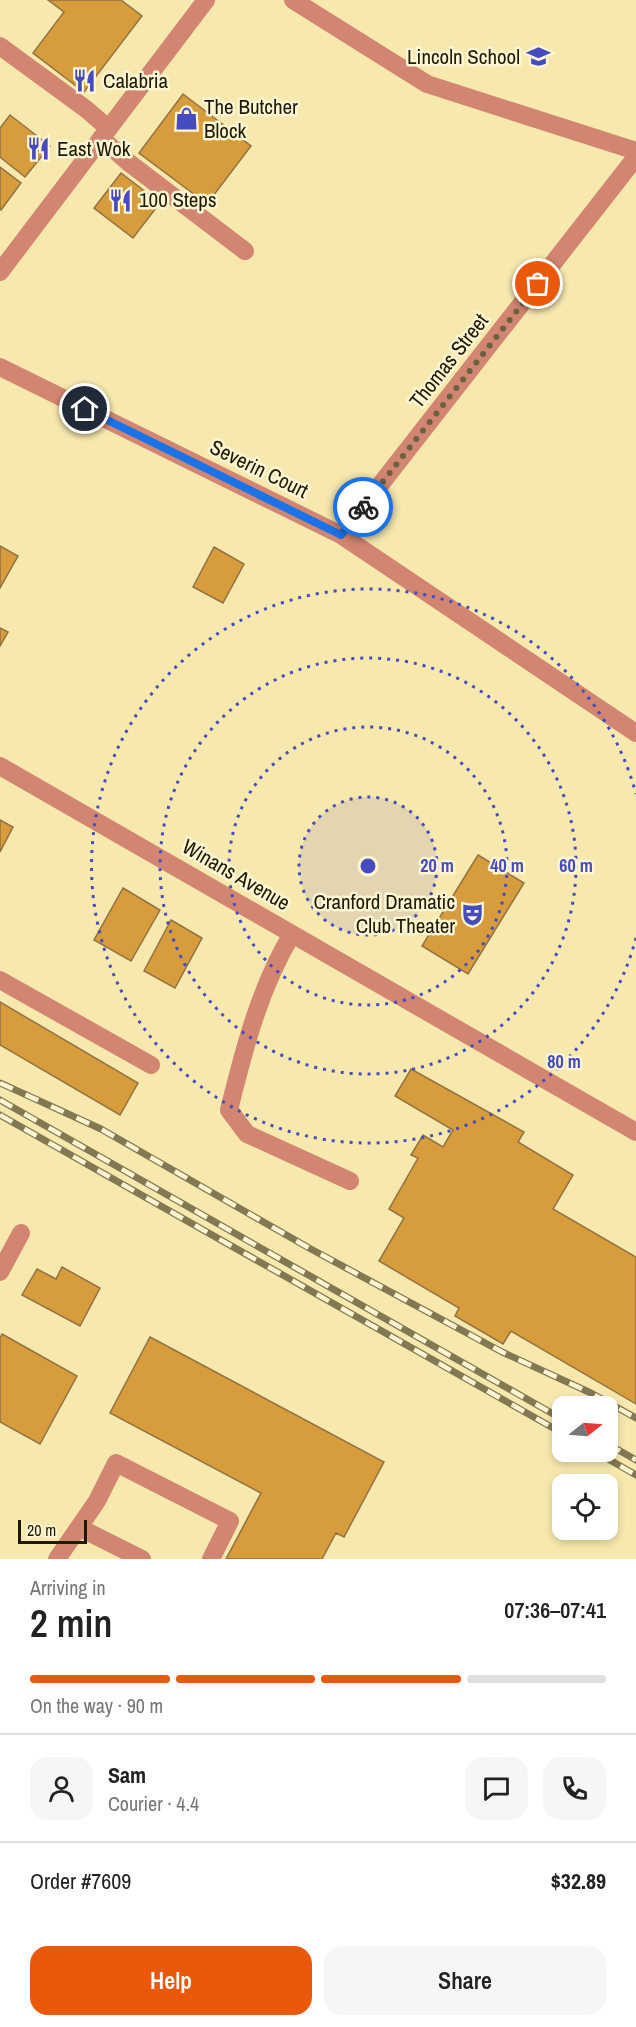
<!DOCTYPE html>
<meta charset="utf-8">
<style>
:root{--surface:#fff;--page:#f6f6f6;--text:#222;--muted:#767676;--line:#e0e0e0;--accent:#ea580c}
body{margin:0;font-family:"Archivo Narrow",sans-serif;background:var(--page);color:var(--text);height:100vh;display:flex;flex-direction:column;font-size:22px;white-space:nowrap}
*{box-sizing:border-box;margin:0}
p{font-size:20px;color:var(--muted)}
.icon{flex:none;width:33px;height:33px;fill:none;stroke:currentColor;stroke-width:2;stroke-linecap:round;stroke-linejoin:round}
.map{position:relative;height:1559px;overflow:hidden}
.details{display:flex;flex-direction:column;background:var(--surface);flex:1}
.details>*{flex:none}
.needle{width:39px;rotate:73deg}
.tools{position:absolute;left:552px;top:1396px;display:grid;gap:12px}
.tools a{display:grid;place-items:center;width:66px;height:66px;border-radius:12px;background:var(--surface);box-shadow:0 3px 9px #0003;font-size:30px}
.scale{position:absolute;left:18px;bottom:15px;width:69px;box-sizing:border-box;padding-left:6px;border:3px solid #1e1903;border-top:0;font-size:16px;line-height:21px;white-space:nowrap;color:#1e1903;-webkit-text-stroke:4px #fef6d3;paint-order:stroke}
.pin{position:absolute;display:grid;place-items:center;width:51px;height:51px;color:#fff;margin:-26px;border:3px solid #fff;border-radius:50%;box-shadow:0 2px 6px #0007}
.courier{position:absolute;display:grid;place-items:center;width:60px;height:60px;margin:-30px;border:4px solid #1a73e8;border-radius:50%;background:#fff;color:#222;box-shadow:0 2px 8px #0007}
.overview em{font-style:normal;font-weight:600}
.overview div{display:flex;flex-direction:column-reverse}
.overview{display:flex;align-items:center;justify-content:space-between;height:102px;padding:0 30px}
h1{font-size:39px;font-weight:600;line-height:45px}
.bar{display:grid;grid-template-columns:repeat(4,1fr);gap:9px 6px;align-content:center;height:72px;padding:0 30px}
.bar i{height:8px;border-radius:4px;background:var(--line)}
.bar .selected{background:var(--accent)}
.bar p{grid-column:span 4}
.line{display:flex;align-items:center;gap:15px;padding:0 30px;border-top:2px solid var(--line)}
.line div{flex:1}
.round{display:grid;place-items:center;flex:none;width:63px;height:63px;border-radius:18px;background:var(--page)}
.button{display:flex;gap:12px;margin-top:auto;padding:12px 30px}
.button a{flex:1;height:69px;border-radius:18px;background:var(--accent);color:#fff;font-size:24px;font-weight:600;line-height:69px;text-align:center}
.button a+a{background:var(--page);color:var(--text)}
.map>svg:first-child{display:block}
.building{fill:#d79c3b;stroke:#927243;stroke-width:1.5}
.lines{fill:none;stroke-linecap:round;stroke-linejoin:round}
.minor{stroke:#d28570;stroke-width:18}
.rail-casing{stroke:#827952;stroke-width:7}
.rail{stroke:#fef6d3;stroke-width:4.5;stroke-dasharray:14;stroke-linecap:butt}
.done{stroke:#6a623f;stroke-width:6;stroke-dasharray:0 10.8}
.route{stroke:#1a73e8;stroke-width:8}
.ring{fill:none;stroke:#474bc0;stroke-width:3;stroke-dasharray:3 6}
.labels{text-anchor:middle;stroke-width:5;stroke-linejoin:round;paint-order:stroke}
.poi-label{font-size:21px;fill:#1e1903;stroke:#fef6d3;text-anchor:start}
.street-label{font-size:21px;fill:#1e1903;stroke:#fef6d3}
.centre{fill:#474bc0;stroke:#fef6d3;stroke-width:3}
.ring-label{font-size:18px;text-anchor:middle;font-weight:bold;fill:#474bc0;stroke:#fef6d3;stroke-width:5;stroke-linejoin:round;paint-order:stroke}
</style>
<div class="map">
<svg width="636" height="1559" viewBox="0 0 636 1559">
<rect width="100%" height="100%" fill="#f7e9ae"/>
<!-- building -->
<path class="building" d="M48,0H121L142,16L84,92L33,53L64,12Z
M183,94L251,146L207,204L139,153Z
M10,115L50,146L25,177L0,157V128Z
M0,167L21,183L1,210L0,209Z
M121,173L160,203L133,238L94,208Z
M0,546L18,556L0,588Z
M214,547L244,564L223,603L193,587Z
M0,628L8,632L0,646Z
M0,820L13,827L0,852Z
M478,855L524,883L468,974L422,946Z
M123,888L160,910L131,961L94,940Z
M171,920L202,938L175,988L144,971Z
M0,1002L138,1083L120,1115L0,1045Z
M411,1069L524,1132L518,1142L573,1175L553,1209L636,1257V1404L511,1331L503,1344L455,1316L459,1308L379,1261L404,1218L389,1209L418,1158L411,1155L423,1135L443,1147L453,1130L395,1096Z
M62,1267L100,1288L80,1326L22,1295L37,1269L56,1279Z
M2,1334L77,1376L40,1444L0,1422V1338Z
M150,1337L384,1462L344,1537L336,1533L322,1559H226L261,1493L110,1413Z"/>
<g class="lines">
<!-- minor -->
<path class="minor" d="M293,0L427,84L636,151
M0,46L86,109L108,128
M101,138L128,162L245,251
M0,272L206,0
M0,367L341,535L636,733
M341,535L636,157
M0,766L636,1132
M292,934C260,987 244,1049 229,1110L247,1134L350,1181
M0,980L151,1065
M0,1272L21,1233
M80,1528L142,1559
M57,1559L97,1501L116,1463L230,1521L211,1559"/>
<defs>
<path id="rail" d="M0,1083L101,1129L309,1248L502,1352L591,1393L636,1418
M0,1100L562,1419
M0,1115L562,1433
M608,1444L636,1460
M596,1452L636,1475"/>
</defs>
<!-- rail casing -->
<use href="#rail" class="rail-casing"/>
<!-- rail -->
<use href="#rail" class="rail"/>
</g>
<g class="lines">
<!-- done -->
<path class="done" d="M363,507L538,284"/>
<!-- route -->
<path class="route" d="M85,409L341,535L363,507"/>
</g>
<!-- distance rings -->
<circle cx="368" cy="866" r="69" fill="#474bc0" fill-opacity=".12"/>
<g class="ring">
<circle cx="368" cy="866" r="69"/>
<circle cx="368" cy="866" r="139"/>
<circle cx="368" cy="866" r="208"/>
<path d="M636 938A277 277 0 1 1 636 794"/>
</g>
<!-- icons -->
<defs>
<symbol id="school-bare" viewBox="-9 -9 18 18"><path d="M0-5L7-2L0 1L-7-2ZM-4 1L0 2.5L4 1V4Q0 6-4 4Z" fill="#474bc0" stroke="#fef6d3" stroke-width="2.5" paint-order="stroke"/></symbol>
<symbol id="restaurant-bare" viewBox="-9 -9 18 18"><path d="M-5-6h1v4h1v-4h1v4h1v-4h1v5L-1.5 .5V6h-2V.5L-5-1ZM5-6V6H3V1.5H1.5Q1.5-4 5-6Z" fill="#474bc0" stroke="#fef6d3" stroke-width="2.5" paint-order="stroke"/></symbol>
<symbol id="shop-bare" viewBox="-9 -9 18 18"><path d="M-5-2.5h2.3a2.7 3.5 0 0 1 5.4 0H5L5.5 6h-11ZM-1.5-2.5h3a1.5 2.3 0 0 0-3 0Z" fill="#474bc0" stroke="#fef6d3" stroke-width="2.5" paint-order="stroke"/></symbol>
<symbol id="theatre-bare" viewBox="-9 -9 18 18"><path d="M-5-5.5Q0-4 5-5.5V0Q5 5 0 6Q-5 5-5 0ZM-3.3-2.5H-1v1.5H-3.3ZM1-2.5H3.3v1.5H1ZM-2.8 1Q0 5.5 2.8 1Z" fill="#474bc0" stroke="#fef6d3" stroke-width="2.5" paint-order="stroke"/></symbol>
</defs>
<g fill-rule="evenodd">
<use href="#school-bare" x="522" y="40" width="33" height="33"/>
<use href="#restaurant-bare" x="68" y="64" width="33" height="33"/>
<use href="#shop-bare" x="170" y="102" width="33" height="33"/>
<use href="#restaurant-bare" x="22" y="132" width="33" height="33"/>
<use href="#restaurant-bare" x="104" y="184" width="33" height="33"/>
<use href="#theatre-bare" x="456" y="898" width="33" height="33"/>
</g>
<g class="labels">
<!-- poi labels -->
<g class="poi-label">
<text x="520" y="64" text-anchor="end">Lincoln School</text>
<text x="103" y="88">Calabria</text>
<text x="204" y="114">The Butcher<tspan x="204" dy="24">Block</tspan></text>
<text x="57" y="156">East Wok</text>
<text x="139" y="207">100 Steps</text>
<text x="455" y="909" text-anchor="end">Cranford Dramatic<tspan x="455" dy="24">Club Theater</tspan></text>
</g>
<!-- street labels -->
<g class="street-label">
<text transform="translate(449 361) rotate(-52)" y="7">Thomas Street</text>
<text transform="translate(259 469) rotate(26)" y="7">Severin Court</text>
<text transform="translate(236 875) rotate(30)" y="7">Winans Avenue</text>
</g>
</g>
<circle cx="368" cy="866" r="9" class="centre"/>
<g class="ring-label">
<text x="437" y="872">20 m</text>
<text x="507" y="872">40 m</text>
<text x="576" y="872">60 m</text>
<text x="564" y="1068">80 m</text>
</g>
</svg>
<div class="tools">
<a><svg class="needle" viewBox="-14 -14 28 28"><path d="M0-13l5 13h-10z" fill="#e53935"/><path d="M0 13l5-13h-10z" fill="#767676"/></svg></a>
<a><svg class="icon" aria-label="locate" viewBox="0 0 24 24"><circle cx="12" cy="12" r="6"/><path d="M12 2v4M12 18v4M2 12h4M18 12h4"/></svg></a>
</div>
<div class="scale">20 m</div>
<div class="pin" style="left:538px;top:284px;background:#ea580c"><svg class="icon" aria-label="bag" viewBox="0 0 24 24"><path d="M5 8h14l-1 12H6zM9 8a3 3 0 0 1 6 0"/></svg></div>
<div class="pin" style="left:85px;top:409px;background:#1f2937"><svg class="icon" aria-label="home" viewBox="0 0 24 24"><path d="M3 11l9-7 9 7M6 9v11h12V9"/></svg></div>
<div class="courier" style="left:363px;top:507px"><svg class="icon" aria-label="bike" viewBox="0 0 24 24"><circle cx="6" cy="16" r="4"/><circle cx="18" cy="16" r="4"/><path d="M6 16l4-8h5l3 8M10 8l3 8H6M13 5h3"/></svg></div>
</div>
<section class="details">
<div class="overview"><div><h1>2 min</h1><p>Arriving in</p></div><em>07:36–07:41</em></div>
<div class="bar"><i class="selected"></i><i class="selected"></i><i class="selected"></i><i></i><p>On the way · 90 m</p></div>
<div class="line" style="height:108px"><a class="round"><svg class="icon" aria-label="person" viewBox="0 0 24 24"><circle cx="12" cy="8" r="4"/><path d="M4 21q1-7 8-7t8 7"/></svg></a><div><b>Sam</b><p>Courier · 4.4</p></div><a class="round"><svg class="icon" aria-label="chat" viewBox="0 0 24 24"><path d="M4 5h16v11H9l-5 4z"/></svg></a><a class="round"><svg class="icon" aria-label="phone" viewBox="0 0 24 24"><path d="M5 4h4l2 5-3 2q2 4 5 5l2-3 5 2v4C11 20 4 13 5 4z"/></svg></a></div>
<div class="line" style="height:78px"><div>Order #7609</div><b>$32.89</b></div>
<div class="button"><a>Help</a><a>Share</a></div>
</section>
